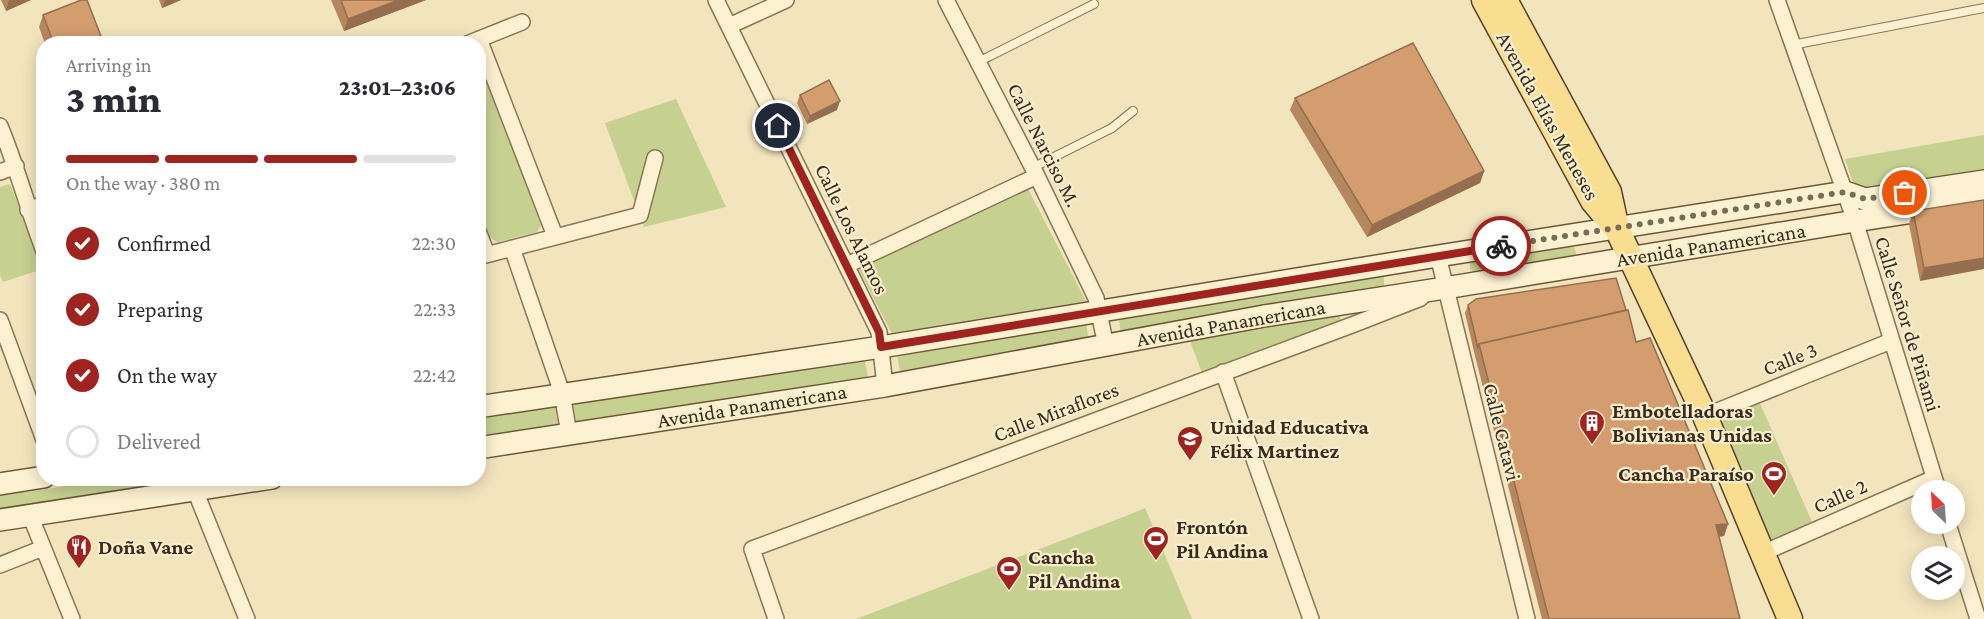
<!DOCTYPE html>
<meta charset="utf-8">
<style>
:root{--surface:#fff;--page:#f7f7f7;--text:#2b2b33;--muted:#7c7c81;--line:#e1e1e2;--accent:#9f241f}
body{margin:0;font-family:"Crimson Pro",serif;background:var(--page);color:var(--text);height:100vh;display:flex;flex-direction:column;font-size:22px;white-space:nowrap}
*{box-sizing:border-box;margin:0}
p{font-size:20px;color:var(--muted)}
.icon{flex:none;width:33px;height:33px;fill:none;stroke:currentColor;stroke-width:2;stroke-linecap:round;stroke-linejoin:round}
.map{position:relative;flex:1;overflow:hidden}
.panel{position:absolute;left:36px;top:36px;width:450px;height:450px;display:flex;flex-direction:column;background:var(--surface);border-radius:24px;box-shadow:0 3px 15px #0003}
.panel>*{flex:none}
.needle{width:39px;rotate:335deg}
.buttons{position:absolute;left:1911px;top:480px;display:grid;gap:12px}
.buttons a{display:grid;place-items:center;width:54px;height:54px;border-radius:50%;background:var(--surface);box-shadow:0 3px 15px #0003;font-size:30px}
.pin{position:absolute;display:grid;place-items:center;width:51px;height:51px;color:#fff;margin:-26px;border:3px solid #fff;border-radius:50%;box-shadow:0 2px 6px #0007}
.courier{position:absolute;display:grid;place-items:center;width:60px;height:60px;margin:-30px;border:4px solid #9f241f;border-radius:50%;background:#fff;color:#222;box-shadow:0 2px 8px #0007}
.head em{font-style:normal;font-weight:800}
.head div{display:flex;flex-direction:column-reverse}
.head{display:flex;align-items:center;justify-content:space-between;height:102px;padding:0 30px}
h1{font-size:39px;font-weight:800;line-height:45px}
.bar{display:grid;grid-template-columns:repeat(4,1fr);gap:9px 6px;align-content:center;height:72px;padding:0 30px}
.bar i{height:8px;border-radius:4px;background:var(--line)}
.bar .selected{background:var(--accent)}
.bar p{grid-column:span 4}
ol{padding:0 30px;list-style:none}
li{display:flex;align-items:center;gap:18px;height:66px}
li p{margin-inline-start:auto}
li .icon{padding:6px;border-radius:50%;background:var(--accent);color:#fff;stroke-width:4}
li:last-child{color:var(--muted)}
li i{width:33px;height:33px;border:3px solid var(--line);border-radius:50%}
.map>svg:first-child{display:block}
.green{fill:#c6d090}
.lines{fill:none;stroke-linecap:round;stroke-linejoin:round}
.lane-casing{stroke:#8b7455;stroke-width:10}
.street-casing{stroke:#8b7455;stroke-width:18}
.secondary-casing{stroke:#6d5538;stroke-width:24}
.primary-casing{stroke:#58412a;stroke-width:27}
.lane{stroke:#fcf1d1;stroke-width:8}
.street{stroke:#fcf1d1;stroke-width:15}
.secondary{stroke:#fcf1d1;stroke-width:21}
.primary{stroke:#f9dd91;stroke-width:24}
.wall{fill:#b5875f}
.shaded-wall{fill:#946e4e}
.building{fill:#d39d6f;stroke:#946e4e;stroke-width:1.5}
.done{stroke:#7a6c54;stroke-width:6;stroke-dasharray:0 10.8}
.route{stroke:#9f241f;stroke-width:8}
.labels{text-anchor:middle;stroke-width:4.5;stroke-linejoin:round;paint-order:stroke}
.street-label{font-size:21px;fill:#392b1b;stroke:#f8eecd}
.poi-label{font-size:21px;font-weight:bold;fill:#392b1b;stroke:#f8eecd;text-anchor:start}
</style>
<div class="map">
<svg width="1984" height="619" viewBox="0 0 1984 619">
<rect width="100%" height="100%" fill="#f2e4bd"/>
<!-- green -->
<path class="green" d="M479,65L481,67L541,225L537,232L497,242L491,238L489,239L479,211Z
M676,99L726,207L644,227L605,123Z
M1984,135V171L1868,190L1854,186L1845,159Z
M10,184L43,269L3,282L0,275V187Z
M1028,189L1086,301L892,334L858,268Z
M1570,243L1575,249L1576,254L1573,258L1476,274L1470,269V263L1474,259Z
M1384,274V287L1121,334L1119,320Z
M1338,310L1341,321L1202,373L1189,338Z
M1086,323L1089,342L900,372L897,354Z
M864,357L868,377L576,424L573,402Z
M1759,401L1812,522L1770,540L1721,424L1726,416Z
M555,405L558,427L479,439V418Z
M181,478L182,481L0,509V496L112,479Z
M1145,508L1192,619H856L1126,516Z"/>
<g class="lines">
<defs>
<path id="lane" d="M1792,45L1984,8
M978,62L1094,4
M1032,168L1112,128L1133,111"/>
<path id="street" d="M716,0L879,332L885,386
M946,0L1037,176L1096,298L1106,346
M1777,0L1855,221L1938,490
M729,26L786,0
M479,39L555,236
M467,44L522,22
M0,126C17,167 28,210 44,251
M0,172L16,166
M28,210L44,204
M478,231L487,254
M512,248L562,393L569,434
M1438,256L1527,619
M478,257L640,215L655,158
M847,265L1037,176
M0,320L44,440
M1223,372L1311,619
M1705,416L1891,341
M190,478L247,619
M30,515L72,619
M1948,524L1978,619
M1763,553L1934,478
M0,565L43,548
M776,619L752,549L1352,325L1421,298"/>
<path id="secondary" d="M478,407L881,347L1438,256L1845,192L1865,199L1984,181
M478,448L885,386L1264,316L1445,288L1855,221L1984,201
M0,484L44,477
M0,520L272,478"/>
<path id="primary" d="M1484,0L1593,201L1614,226
M1505,0L1609,192L1617,229L1705,416L1790,619"/>
</defs>
<!-- lane casing -->
<use href="#lane" class="lane-casing"/>
<!-- street casing -->
<use href="#street" class="street-casing"/>
<!-- secondary casing -->
<use href="#secondary" class="secondary-casing"/>
<!-- primary casing -->
<use href="#primary" class="primary-casing"/>
<!-- lane -->
<use href="#lane" class="lane"/>
<!-- street -->
<use href="#street" class="street"/>
<!-- secondary -->
<use href="#secondary" class="secondary"/>
<!-- primary -->
<use href="#primary" class="primary"/>
</g>
<!-- wall -->
<path class="wall" d="M1,0H31L6,11Z
M159,0H181L162,8Z
M331,0H426L344,31Z
M43,15L104,44H45L39,27Z
M800,95L837,110L807,124L797,103Z
M1295,98L1484,171L1480,183L1367,237L1290,110Z
M1984,200L1920,281L1909,224L1913,211Z
M1468,305L1636,342L1728,524L1724,536L1719,537L1740,619H1542L1475,356L1465,313Z"/>
<!-- shaded-wall -->
<path class="shaded-wall" d="M9,0H31L6,11Z
M165,0H181L162,8Z
M399,0H426L344,31L348,19Z
M840,101L837,110L807,124L810,116Z
M1484,171L1480,183L1367,237L1372,225Z
M1984,258V269L1920,281L1924,268Z
M1728,524L1724,536L1711,537L1716,525Z"/>
<!-- building -->
<path class="building" d="M81,0H87L104,44H54L43,15Z
M341,0H399L348,19Z
M1413,43L1484,171L1372,225L1295,98Z
M829,80L840,101L810,116L800,95Z
M1984,200V258L1924,268L1913,211Z
M1616,278L1626,310L1479,344L1478,348L1468,305L1476,299Z
M1628,310L1636,342L1650,338L1728,524L1716,525L1740,619H1549L1479,344Z"/>
<g class="lines">
<!-- done -->
<path class="done" d="M1501,246L1845,192L1865,199L1905,193"/>
<!-- route -->
<path class="route" d="M778,126L879,332L881,347L1501,246"/>
</g>
<!-- icons -->
<defs>
<symbol id="building-pin" viewBox="-11 -11 22 30"><path d="M0 17L-7.5 6A9.5 9.5 0 1 1 7.5 6Z" fill="#9f241f" stroke="#f8eecd"/><path d="M-4-6H4V6H1V3H-1V6H-4ZM-2.5-4.3h1.7v1.8h-1.7ZM.8-4.3h1.7v1.8H.8ZM-2.5-1h1.7V.8h-1.7ZM.8-1h1.7V.8H.8Z" fill="#fff"/></symbol>
<symbol id="school-pin" viewBox="-11 -11 22 30"><path d="M0 17L-7.5 6A9.5 9.5 0 1 1 7.5 6Z" fill="#9f241f" stroke="#f8eecd"/><path d="M0-5L7-2L0 1L-7-2ZM-4 1L0 2.5L4 1V4Q0 6-4 4Z" fill="#fff"/></symbol>
<symbol id="stadium-pin" viewBox="-11 -11 22 30"><path d="M0 17L-7.5 6A9.5 9.5 0 1 1 7.5 6Z" fill="#9f241f" stroke="#f8eecd"/><path d="M0-5a6.5 5 0 1 0 0 10a6.5 5 0 1 0 0-10ZM-3.5-1.8h7v3.6h-7Z" fill="#fff"/></symbol>
<symbol id="restaurant-pin" viewBox="-11 -11 22 30"><path d="M0 17L-7.5 6A9.5 9.5 0 1 1 7.5 6Z" fill="#9f241f" stroke="#f8eecd"/><path d="M-5-6h1v4h1v-4h1v4h1v-4h1v5L-1.5 .5V6h-2V.5L-5-1ZM5-6V6H3V1.5H1.5Q1.5-4 5-6Z" fill="#fff"/></symbol>
</defs>
<g fill-rule="evenodd">
<use href="#building-pin" x="1577" y="408" width="30" height="40"/>
<use href="#school-pin" x="1175" y="424" width="30" height="40"/>
<use href="#stadium-pin" x="1759" y="459" width="30" height="40"/>
<use href="#stadium-pin" x="1141" y="524" width="30" height="40"/>
<use href="#restaurant-pin" x="64" y="532" width="30" height="40"/>
<use href="#stadium-pin" x="994" y="554" width="30" height="40"/>
</g>
<g class="labels">
<!-- street labels -->
<g class="street-label">
<text transform="translate(1548 116) rotate(61)" y="7">Avenida Elías Meneses</text>
<text transform="translate(1044 145) rotate(63)" y="7">Calle Narciso M.</text>
<text transform="translate(852 229) rotate(64)" y="7">Calle Los Alamos</text>
<text transform="translate(1711 245) rotate(-9)" y="7">Avenida Panamericana</text>
<text transform="translate(1231 323) rotate(-10)" y="7">Avenida Panamericana</text>
<text transform="translate(1908 324) rotate(73)" y="7">Calle Señor de Piñami</text>
<text transform="translate(1790 359) rotate(-22)" y="7">Calle 3</text>
<text transform="translate(752 406) rotate(-9)" y="7">Avenida Panamericana</text>
<text transform="translate(1056 412) rotate(-21)" y="7">Calle Miraflores</text>
<text transform="translate(1502 432) rotate(76)" y="7">Calle Catavi</text>
<text transform="translate(1840 496) rotate(-24)" y="7">Calle 2</text>
</g>
<!-- poi labels -->
<g class="poi-label">
<text x="1612" y="418">Embotelladoras<tspan x="1612" dy="24">Bolivianas Unidas</tspan></text>
<text x="1210" y="434">Unidad Educativa<tspan x="1210" dy="24">Félix Martinez</tspan></text>
<text x="1754" y="481" text-anchor="end">Cancha Paraíso</text>
<text x="1176" y="534">Frontón<tspan x="1176" dy="24">Pil Andina</tspan></text>
<text x="98" y="554">Doña Vane</text>
<text x="1028" y="564">Cancha<tspan x="1028" dy="24">Pil Andina</tspan></text>
</g>
</g>
</svg>
<div class="buttons">
<a><svg class="needle" viewBox="-14 -14 28 28"><path d="M0-13l5 13h-10z" fill="#e53935"/><path d="M0 13l5-13h-10z" fill="#7c7c81"/></svg></a>
<a><svg class="icon" aria-label="layers" viewBox="0 0 24 24"><path d="M12 4l9 5-9 5-9-5zM3 14l9 5 9-5"/></svg></a>
</div>
<div class="pin" style="left:1905px;top:193px;background:#ea580c"><svg class="icon" aria-label="bag" viewBox="0 0 24 24"><path d="M5 8h14l-1 12H6zM9 8a3 3 0 0 1 6 0"/></svg></div>
<div class="pin" style="left:778px;top:126px;background:#1f2937"><svg class="icon" aria-label="home" viewBox="0 0 24 24"><path d="M3 11l9-7 9 7M6 9v11h12V9"/></svg></div>
<div class="courier" style="left:1501px;top:246px"><svg class="icon" aria-label="bike" viewBox="0 0 24 24"><circle cx="6" cy="16" r="4"/><circle cx="18" cy="16" r="4"/><path d="M6 16l4-8h5l3 8M10 8l3 8H6M13 5h3"/></svg></div>
<section class="panel">
<div class="head"><div><h1>3 min</h1><p>Arriving in</p></div><em>23:01–23:06</em></div>
<div class="bar"><i class="selected"></i><i class="selected"></i><i class="selected"></i><i></i><p>On the way · 380 m</p></div>
<ol>
<li><svg class="icon" aria-label="check" viewBox="0 0 24 24"><path d="M5 12l5 5 9-10"/></svg>Confirmed<p>22:30</p></li>
<li><svg class="icon" aria-label="check" viewBox="0 0 24 24"><path d="M5 12l5 5 9-10"/></svg>Preparing<p>22:33</p></li>
<li><svg class="icon" aria-label="check" viewBox="0 0 24 24"><path d="M5 12l5 5 9-10"/></svg>On the way<p>22:42</p></li>
<li><i></i>Delivered</li>
</ol>
</section>
</div>
